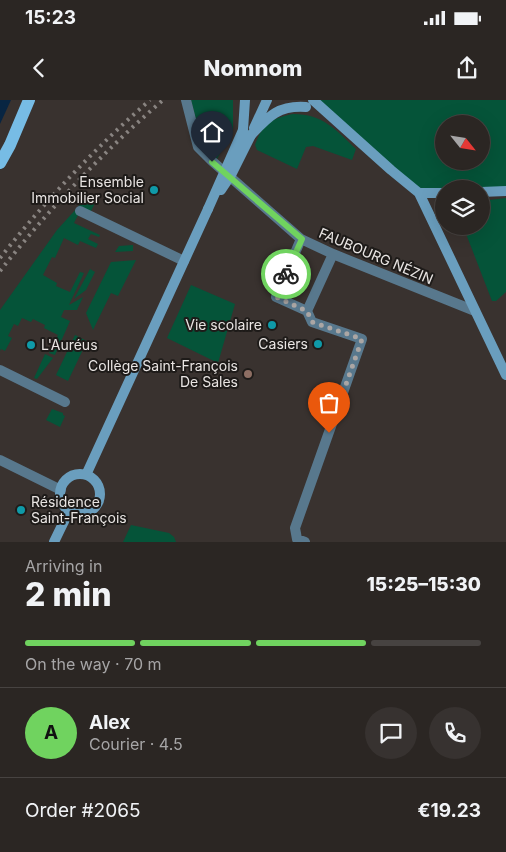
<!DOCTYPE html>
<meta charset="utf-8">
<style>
:root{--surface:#2b2623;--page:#373230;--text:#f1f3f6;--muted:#a6a5a6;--line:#474341;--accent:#70d35f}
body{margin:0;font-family:Inter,sans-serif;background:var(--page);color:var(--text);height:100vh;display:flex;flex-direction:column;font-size:19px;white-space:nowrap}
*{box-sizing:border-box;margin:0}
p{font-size:16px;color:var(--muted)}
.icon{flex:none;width:28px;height:28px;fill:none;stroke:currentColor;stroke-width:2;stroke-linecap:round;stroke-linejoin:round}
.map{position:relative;height:442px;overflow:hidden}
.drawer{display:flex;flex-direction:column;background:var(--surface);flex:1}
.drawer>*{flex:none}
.needle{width:32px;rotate:120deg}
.controls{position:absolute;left:435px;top:15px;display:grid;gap:10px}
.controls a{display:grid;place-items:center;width:55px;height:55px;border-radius:50%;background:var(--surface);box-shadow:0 5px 20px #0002,0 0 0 1px var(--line);font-size:25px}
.pin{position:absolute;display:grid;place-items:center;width:42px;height:42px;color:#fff;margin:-51px -21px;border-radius:50% 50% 50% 0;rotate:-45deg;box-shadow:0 0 5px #0007}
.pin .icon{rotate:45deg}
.courier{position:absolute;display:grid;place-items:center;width:50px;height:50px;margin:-25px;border:4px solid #70d35f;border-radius:50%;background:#fff;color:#222;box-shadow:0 1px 6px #0007}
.overview em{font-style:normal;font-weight:800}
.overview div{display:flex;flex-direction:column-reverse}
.overview{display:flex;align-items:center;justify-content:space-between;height:85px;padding:0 25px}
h1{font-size:32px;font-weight:800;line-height:38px}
.bar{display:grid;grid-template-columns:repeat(4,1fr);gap:8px 5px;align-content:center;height:60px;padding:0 25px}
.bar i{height:6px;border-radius:4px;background:var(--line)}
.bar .selected{background:var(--accent)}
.bar p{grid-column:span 4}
.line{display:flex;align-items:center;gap:12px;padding:0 25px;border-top:1px solid var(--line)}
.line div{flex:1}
.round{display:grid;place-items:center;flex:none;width:52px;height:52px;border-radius:26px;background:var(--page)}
.status{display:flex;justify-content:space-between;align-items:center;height:35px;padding:0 25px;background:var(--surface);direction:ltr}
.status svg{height:14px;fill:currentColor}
header{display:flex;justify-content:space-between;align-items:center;height:65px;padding:0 25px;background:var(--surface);font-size:22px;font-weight:800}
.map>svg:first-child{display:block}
.green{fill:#055439;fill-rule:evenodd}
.water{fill:#082542}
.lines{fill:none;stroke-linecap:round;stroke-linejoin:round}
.minor{stroke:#58788d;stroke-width:10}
.secondary{stroke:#6a9ebe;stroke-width:10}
.primary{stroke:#77bce5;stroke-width:12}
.rail{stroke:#898481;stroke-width:4;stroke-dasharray:2.5 5;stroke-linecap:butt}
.secondary-bridge{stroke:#6a9ebe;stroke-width:10}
.done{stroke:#aba6a4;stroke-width:5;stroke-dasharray:0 9}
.route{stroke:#70d35f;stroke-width:6}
.culture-dot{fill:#0f9aa8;stroke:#1e1b19;stroke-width:2}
.education-dot{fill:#8d6e63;stroke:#1e1b19;stroke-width:2}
.labels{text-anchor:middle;stroke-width:4;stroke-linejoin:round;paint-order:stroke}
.poi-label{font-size:14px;fill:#e9e5e3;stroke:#1e1b19;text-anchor:end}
.street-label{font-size:14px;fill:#e9e5e3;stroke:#1e1b19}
</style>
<div class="status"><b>15:23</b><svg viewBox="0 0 49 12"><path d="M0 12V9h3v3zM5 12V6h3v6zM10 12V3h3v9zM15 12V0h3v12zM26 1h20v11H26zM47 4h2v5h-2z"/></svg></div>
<header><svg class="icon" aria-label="back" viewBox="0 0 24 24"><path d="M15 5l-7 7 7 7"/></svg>Nomnom<svg class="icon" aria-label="share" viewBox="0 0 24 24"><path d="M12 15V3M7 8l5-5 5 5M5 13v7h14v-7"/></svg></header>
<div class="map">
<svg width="506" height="442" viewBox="0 0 506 442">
<rect width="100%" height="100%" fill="#39322f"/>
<!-- green -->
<path class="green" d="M191,0H233V29L217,59L202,43Z
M313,0H506V91C477,88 449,88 419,93ZM444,24H481V61H444Z
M293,14C323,14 336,30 356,49L352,60L313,46L306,47L297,69L257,50L255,45C262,25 271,18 293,14Z
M88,96L96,101L89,115L80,111L74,123L100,135L99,137L91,134L88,139L98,144L96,148L80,141L78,145L64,138L55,158L52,157L43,175L57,183L56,186L70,192L80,172L84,173L69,205L83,197L77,210H64L61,217L70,221L55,255L49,253L58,235L44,228L45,225L33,219L31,222L22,218L18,226L14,224L8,236L12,238L5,251L1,249L0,251V210L57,130Z
M506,98V192L496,201H492L463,126H481V101Z
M133,145V151L115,152L119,146Z
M136,160L118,196L111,193L93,230L86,213L111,162Z
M90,169L95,172L86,190L74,199Z
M191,185L235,204L218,263L167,238Z
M75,235L87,241L68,281L56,275Z
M45,254L53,258L37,279L34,278Z
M52,309L63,313V315L65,316L60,327L46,320Z
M131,425L169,433L174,437L176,442H123Z"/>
<!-- water -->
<path class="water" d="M0,0H11L0,24Z"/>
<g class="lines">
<!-- minor -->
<path class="minor" d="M186,0L198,47L212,61L301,139L333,154L475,211
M80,111L184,161
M301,139L276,197L307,211L312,222L362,239L295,428L297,439L305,442
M307,211L333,154
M0,270L65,302
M0,360L61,390"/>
<!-- secondary -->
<path class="secondary" d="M313,0L391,70L419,93H444
M254,28L267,0
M243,30L245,0
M251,35C268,17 278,5 306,7
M481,92L506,91
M419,93L506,275
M60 394a20 20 0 1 1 40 0a20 20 0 1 1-40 0Z
M86,375L208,109
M54,442L69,411"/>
<!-- primary -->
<path class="primary" d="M0,63L10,45L29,0"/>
<!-- rail -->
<path class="rail" d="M0,158C45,101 95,48 150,0
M0,171C49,109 103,52 163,0"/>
<!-- secondary-bridge -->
<path class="secondary-bridge" d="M221,90L231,75L251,35
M208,109L243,30"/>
</g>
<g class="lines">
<!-- done -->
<path class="done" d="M286,174L276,197L307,211L312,222L362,239L329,333"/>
<!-- route -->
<path class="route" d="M212,62L302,139L286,174"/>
</g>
<!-- markers -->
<g class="culture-dot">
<circle cx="154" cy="90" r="5"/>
<circle cx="272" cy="225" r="5"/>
<circle cx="318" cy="244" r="5"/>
<circle cx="31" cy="245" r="5"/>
<circle cx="21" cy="410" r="5"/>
</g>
<circle class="education-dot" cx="248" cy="274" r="5"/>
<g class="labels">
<!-- poi labels -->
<g class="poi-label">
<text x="144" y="87">Ensemble<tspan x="144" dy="16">Immobilier Social</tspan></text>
<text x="262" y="230">Vie scolaire</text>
<text x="308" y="249">Casiers</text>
<text x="41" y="250" text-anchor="start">L'Auréus</text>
<text x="238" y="271">Collège Saint-François<tspan x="238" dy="16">De Sales</tspan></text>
<text x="31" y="407" text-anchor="start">Résidence<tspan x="31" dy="16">Saint-François</tspan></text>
</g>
<!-- street labels -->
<g class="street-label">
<text transform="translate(376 156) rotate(23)" y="5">FAUBOURG NÉZIN</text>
</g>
</g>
</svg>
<div class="controls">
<a><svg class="needle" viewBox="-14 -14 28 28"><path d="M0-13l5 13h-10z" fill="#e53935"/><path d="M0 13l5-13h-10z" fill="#a6a5a6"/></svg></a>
<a><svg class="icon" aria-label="layers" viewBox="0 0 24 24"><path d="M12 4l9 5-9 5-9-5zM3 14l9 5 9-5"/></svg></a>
</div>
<div class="pin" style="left:329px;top:333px;background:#ea580c"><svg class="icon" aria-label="bag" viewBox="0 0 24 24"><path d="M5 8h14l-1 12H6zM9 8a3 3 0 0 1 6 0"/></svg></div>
<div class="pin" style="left:212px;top:62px;background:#1f2937"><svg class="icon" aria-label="home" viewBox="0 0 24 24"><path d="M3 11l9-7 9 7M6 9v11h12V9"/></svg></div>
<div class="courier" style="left:286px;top:174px"><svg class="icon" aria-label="bike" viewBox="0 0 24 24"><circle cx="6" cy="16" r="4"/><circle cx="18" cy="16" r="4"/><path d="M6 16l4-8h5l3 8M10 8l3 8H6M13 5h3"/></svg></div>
</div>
<section class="drawer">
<div class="overview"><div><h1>2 min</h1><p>Arriving in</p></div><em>15:25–15:30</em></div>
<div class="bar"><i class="selected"></i><i class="selected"></i><i class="selected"></i><i></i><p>On the way · 70 m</p></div>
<div class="line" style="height:90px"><b class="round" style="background:var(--accent);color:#111">A</b><div><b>Alex</b><p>Courier · 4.5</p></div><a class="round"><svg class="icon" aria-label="chat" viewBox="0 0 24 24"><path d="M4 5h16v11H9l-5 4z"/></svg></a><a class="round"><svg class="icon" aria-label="phone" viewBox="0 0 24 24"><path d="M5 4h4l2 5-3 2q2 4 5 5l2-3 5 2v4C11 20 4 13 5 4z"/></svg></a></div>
<div class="line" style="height:65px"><div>Order #2065</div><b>€19.23</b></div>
</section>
